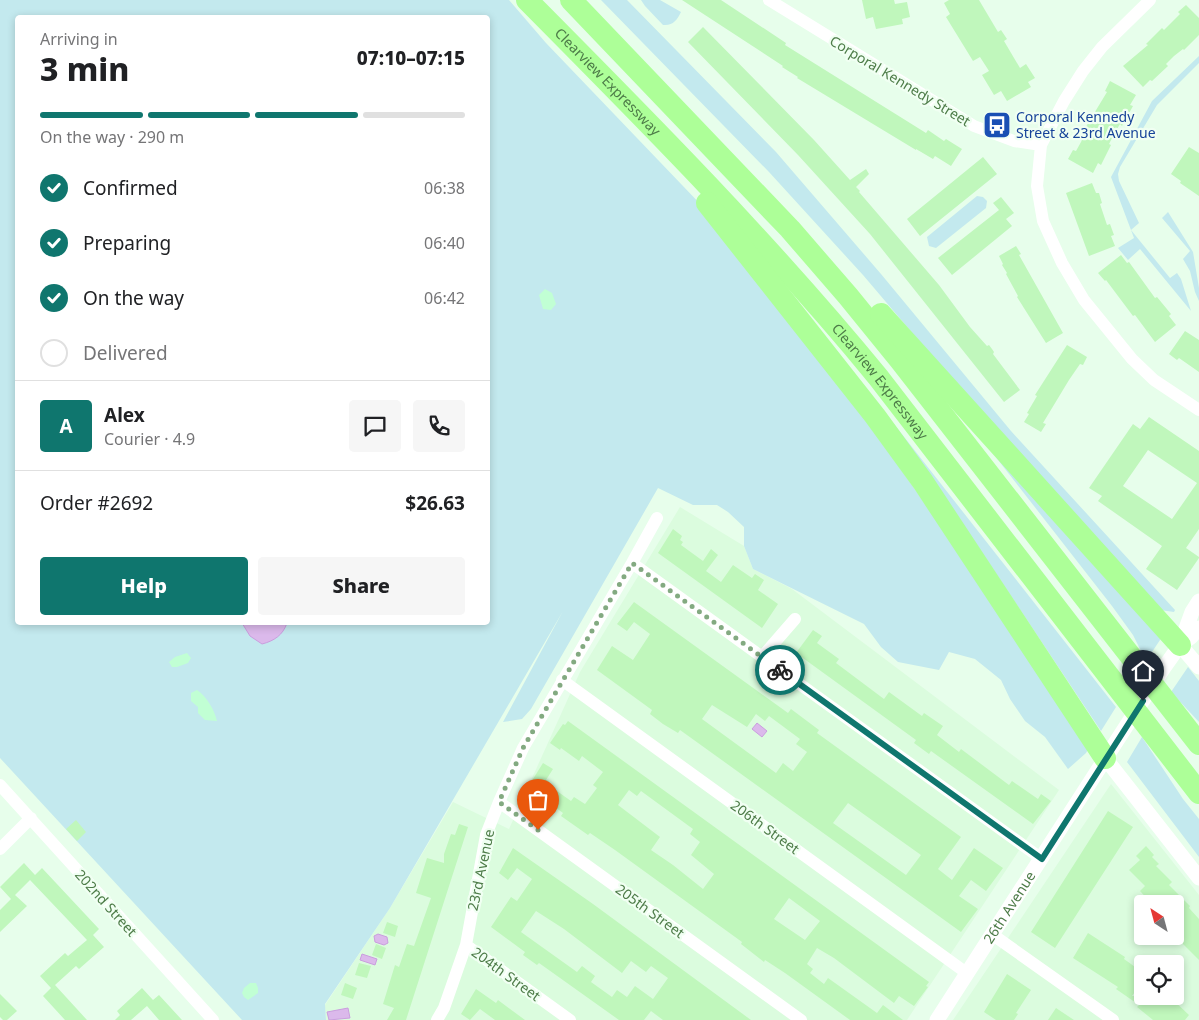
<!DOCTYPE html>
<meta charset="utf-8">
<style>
:root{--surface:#fff;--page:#f6f6f6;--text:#202124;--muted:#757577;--line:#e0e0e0;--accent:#0f766e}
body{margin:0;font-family:"Noto Sans",sans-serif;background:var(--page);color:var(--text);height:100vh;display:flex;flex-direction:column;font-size:19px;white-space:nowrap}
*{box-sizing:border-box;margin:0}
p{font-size:16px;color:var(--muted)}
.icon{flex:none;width:28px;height:28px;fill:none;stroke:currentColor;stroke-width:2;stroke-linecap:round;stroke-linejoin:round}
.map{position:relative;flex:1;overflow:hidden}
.sheet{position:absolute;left:15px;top:15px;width:475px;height:610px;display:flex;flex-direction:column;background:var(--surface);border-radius:5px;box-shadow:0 2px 8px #0003}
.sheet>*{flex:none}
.needle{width:32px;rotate:324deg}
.tools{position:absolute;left:1134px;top:895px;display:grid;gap:10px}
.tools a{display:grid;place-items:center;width:50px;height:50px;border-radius:5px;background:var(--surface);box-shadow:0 2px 8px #0003;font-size:25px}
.pin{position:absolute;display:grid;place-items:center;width:42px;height:42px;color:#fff;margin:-51px -21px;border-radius:50% 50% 50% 0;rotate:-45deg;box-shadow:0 0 5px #0007}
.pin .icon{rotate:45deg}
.courier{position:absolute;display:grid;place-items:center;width:50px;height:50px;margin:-25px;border:4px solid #0f766e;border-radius:50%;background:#fff;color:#222;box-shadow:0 1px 6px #0007}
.headline em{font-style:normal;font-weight:800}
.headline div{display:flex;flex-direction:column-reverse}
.headline{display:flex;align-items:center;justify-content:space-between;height:85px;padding:0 25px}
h1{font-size:32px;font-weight:800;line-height:38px}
.bar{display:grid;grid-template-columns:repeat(4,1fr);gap:8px 5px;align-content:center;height:60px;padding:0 25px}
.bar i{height:6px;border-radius:4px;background:var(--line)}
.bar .current{background:var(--accent)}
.bar p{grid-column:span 4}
.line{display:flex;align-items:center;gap:12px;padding:0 25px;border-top:1px solid var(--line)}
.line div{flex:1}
.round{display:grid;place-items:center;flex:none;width:52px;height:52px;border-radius:5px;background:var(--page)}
ol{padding:0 25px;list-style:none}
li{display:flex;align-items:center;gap:15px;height:55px}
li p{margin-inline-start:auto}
li .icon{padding:5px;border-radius:50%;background:var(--accent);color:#fff;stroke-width:4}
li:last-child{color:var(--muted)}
li i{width:28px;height:28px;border:2px solid var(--line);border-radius:50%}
.cta{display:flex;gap:10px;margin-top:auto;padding:10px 25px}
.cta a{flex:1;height:58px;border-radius:5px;background:var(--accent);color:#fff;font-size:20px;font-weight:800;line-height:58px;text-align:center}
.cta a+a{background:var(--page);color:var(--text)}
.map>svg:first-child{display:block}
.residential{fill:#dbfcde;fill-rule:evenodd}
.green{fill:#c3e9ee;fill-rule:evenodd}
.sand{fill:#c1ffd4}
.water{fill:#dbb9eb;stroke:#ca9ede}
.building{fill:#c0f7bc;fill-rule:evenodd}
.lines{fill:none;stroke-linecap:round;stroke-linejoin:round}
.minor{stroke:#fff;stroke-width:12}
.tertiary{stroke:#fff;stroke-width:15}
.motorway{stroke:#adff98;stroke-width:22}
.done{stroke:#83aa81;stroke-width:5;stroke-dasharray:0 9}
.route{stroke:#0f766e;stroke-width:6}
.labels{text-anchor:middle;stroke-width:4.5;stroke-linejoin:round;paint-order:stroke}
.street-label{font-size:14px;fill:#4d7c48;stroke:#f0fff2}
.transit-label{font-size:14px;fill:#164399;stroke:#f0fff2;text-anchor:start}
</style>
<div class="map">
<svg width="1199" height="1020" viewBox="0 0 1199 1020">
<rect width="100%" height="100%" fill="#e7feeb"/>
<!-- residential -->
<path class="residential" d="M680,507L744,546L753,569L792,589L1059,790L907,1020H326L325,1005L390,908L453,802L509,829L580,672Z
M1111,784L1199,895V1020H953ZM1142,904H1175V936H1142ZM1142,964H1175V996H1142Z"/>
<!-- green -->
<path class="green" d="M0,0H509L546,43L705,209L825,361L1092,742L1086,753L1068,769L1045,737L1025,721L1010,699L1001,680L975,659L949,652L939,670L898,662L881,647L864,624L753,569L744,546V527L728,512L717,505H693L658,488L531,709L522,719L503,722L563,611L390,908L325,1004L326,1020H242L0,758ZM18,18H488V622H18Z
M601,0H627L776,152L881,274L1011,431L1175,610L1174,612L1160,610L948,375L863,275L769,172Z
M641,0H660L681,12C677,20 673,26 663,25L645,6Z
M1199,56V63L1157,105L1120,167L1118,174L1119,181L1139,223L1131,230L1170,278L1177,273L1181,279L1191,311L1140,249L1128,260L1118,248L1134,238L1111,177L1152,101Z
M977,196L983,197L987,201L986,208L936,248L929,246L927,237Z
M1168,212L1193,252L1199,288V301L1195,292L1190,271L1183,259L1190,251L1162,218Z
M850,368L1116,707L1101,731L953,509Z
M938,383L1164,634L1146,661L1133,635L1112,606Z
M1188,667L1199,681V722L1171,692Z
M1142,737L1183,799L1199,819V857L1127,762Z"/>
<!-- sand -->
<path class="sand" d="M545,289L552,293L556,304L551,310L543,309L539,295Z
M187,653L191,658L188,663L177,667H172L169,662L175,657Z
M197,690C207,697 214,709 217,721L205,720L198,713V707L191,701V693Z
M250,983H256L258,988V993L248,1000L244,997L242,993L244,988Z"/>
<!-- water -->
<path class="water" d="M242,623H287C283,635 274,641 262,644L250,636Z
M757,723L767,731L762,737L752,729Z
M378,934L387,937L388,943L384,945L375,942L374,936Z
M362,954L377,959L375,965L360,960Z
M348,1008L350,1018L329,1020L327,1012Z"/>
<!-- building -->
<path class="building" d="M682,0H721L786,43L785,45L910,123L926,133L928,130L944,141L946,139L962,149L951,166L935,156L933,159L916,149V150L797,78L798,77L782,67L783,66Z
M862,0H894L895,4L907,2L910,17L902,19L903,24L876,29L873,17L866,19Z
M949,0H979L998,32L1001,30L1007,39L1004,41L1020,68L1026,64L1035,78L1028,82L1031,87L1007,101L1001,91L994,95L982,75L989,71L980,57L973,61L946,17L950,14L944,3Z
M1186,5L1199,18V35L1184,50L1183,49L1174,56L1166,64L1168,66L1152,81L1150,80L1143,87L1123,66L1148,45L1146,44L1162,28L1164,30L1180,14L1178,12Z
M703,27L814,140L850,180L866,169L869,174L856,187L860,191L859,192L939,285L970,327L987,346L989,345L992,349L994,352L993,354L1020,390L1004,402L870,234L798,155L688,42Z
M1110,81L1136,95L1130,105L1133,106L1122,126L1120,124L1114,134L1109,144L1111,145L1101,165L1098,163L1093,173L1068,159L1073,150L1076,151L1081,142L1086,131L1084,130L1107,92L1105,91Z
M1189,147L1199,153V196L1180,183L1181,181L1171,174Z
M983,157L997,174L920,236L907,219Z
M1092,183L1096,193H1099L1102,203L1100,204L1107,225L1110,224L1114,235L1111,236L1115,246L1089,256L1066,193Z
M1001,197L1014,213L1006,219L1012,226L952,275L938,258L999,210L993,203Z
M1016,246L1021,254L1019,255L1063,333L1046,343L1017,297L1018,296L1006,274L1007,273L1002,265L1003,264L999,256Z
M1121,255L1127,263L1129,262L1155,298L1157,297L1171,314L1169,316L1176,325L1155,342L1135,315L1133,316L1106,280L1105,281L1098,273Z
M1185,331L1199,340V372L1179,358L1177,360L1169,354Z
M1067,345L1087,357L1083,365L1080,364L1069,380L1043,423L1046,424L1041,432L1024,422L1029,414L1027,413L1037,396L1035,395Z
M1149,417L1199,451V529L1186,548L1199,557V558L1177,590L1146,569L1162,546L1098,501L1102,496L1089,488L1133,424L1140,429ZM1148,450L1197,483L1172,519L1123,486Z
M673,529L682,536L680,540L683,542L681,545L703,561L711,549L718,555L706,571L721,582L733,565L752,578L755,574L764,580L758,590L778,604L762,628L658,553Z
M634,602L788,713L791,709L819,730L817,733L961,837L938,869L952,880L974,848L1003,868L986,891L971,880L959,896L978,909L961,932L680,730L678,733L663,724L650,714L652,710L597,670L612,646L633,660L650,634L634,622L627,631L617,624ZM712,705L747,727L756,714L765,721L769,716L800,739L796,744L807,752L793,771L783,763L776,773L702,719ZM848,803L921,855L906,875L833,823Z
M813,630L822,636L817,643L839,659L836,663L884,699L889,692L922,716L924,713L943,726L937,735L959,752L961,749L1009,785L1012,781L1038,799L1041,794L1051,801L1033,824L931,751L929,754L914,743L916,740L796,653Z
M568,721L929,982L926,986L928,987L914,1006L899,996L894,1003L834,958L817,948L807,964L813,969L810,973L824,984L828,978L877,1013L883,1005L903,1020H850L785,973L765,960L764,962L741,944L742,942L615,850L590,833L588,835L561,816L563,813L528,787L543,763L553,769L546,780L549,781L547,784L571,801L574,797L585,804L597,788L593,785L603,772L582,756L579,761L561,748L560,750L550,743L563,724L565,725ZM629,790L637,796L641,791L693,829L690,834L700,842L691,855L714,874L703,889L673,865L651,850L660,837L618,805ZM789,898L820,921L805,940L774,919Z
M1108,811L1133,827L1055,948L1031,932Z
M76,820L86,832L77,841L66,829Z
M459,824L468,827L406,1020H387L394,1008L383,1004L395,965L399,967L407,944L414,946L431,898L416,893L427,858L444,863V854L451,834L455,835Z
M1146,846L1154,855L1152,857L1159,864L1156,866L1172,882L1169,885L1190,906L1189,908L1199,919V960L1175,936V904H1152L1140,891L1145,886L1129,870L1140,860L1136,856Z
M513,848L593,904L751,1020H663L651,1011L644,1020H619L539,963L537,965L523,955L525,952L491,927L511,897L517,901L532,879L517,868L508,880L499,873ZM536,911L564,929L622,973L631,961L646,972L651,966L668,978L653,999L635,986L627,997L617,990L612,997L591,982L595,976L582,966L577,972L521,932Z
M24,863L35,875L42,868L99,929L93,935L104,947L79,969L76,966L55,985L87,1020H65L43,996L51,988L40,976L65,953L68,956L87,940L30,880L15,895L27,906L0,932V910L11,899L0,887Z
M387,922L398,926L395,937L383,933Z
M1088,933L1125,957L1124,959L1142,972V982L1132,996H1169L1189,1015L1185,1020H1153L1137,1007L1139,1005L1116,989L1118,987L1073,958Z
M376,944L386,948L382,959L372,955Z
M359,963L371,966L367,978L355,975Z
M1007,974L1031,990L1016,1013L1018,1014L1014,1020H996L984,1012Z
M345,983L357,988L353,999L341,995Z
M142,988L153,1000L159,995L182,1020H159L147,1006L131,1020H115L120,1015L117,1011Z
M476,989L496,1003L498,1000L525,1020H495L480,1009L470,1020L461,1014Z
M0,994L17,1011L7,1020H3L0,1017Z
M1056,1008L1074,1020H1048Z"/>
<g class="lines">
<!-- minor -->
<path class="minor" d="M769,0L974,126L1014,141L1041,145
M1150,0L1102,47L1083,71L1064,101L1041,145L1037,186L1043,221L1062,263L1084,300L1132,359L1154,380L1199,410
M632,563L1042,859
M762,657L795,619
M562,680L968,974
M0,785L213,1020
M499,802L801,1020
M0,849L31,818
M993,935L1113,1020
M466,945L570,1020
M437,1020L444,1008L466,945L486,835L499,802L523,748L632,563L657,518"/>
<!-- tertiary -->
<g class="tertiary">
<path d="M1180,645L1192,612L1199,601"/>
<path d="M1180,645L1199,667"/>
<path d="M1105,758L1199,878"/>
<path id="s1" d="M937,1020L1163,669L1180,645L1191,637L1199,628"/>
</g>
<!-- motorway -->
<g class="motorway">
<path id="s2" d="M527,0C648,122 769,244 878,377L1199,793"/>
<path d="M571,0L790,229L848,296L900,360L1199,744"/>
<path d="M707,203L875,416L923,482L1105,758"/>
<path d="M881,314L1180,645"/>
</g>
</g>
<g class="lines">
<!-- done -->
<path class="done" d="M538,830L499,802L523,748L632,563L780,670"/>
<!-- route -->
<path class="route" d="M780,670L1042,859L1143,701"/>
</g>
<!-- icons -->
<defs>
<symbol id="bus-square" viewBox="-11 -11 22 22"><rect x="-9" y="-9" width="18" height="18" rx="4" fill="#1a4fb4" stroke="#f0fff2"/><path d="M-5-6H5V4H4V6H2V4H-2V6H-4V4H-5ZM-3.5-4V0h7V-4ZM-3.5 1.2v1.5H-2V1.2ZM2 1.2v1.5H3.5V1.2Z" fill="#fff"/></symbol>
</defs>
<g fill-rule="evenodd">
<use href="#bus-square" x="981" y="109" width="32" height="32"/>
</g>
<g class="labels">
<!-- street labels -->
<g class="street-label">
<text transform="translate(900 81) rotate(31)" y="5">Corporal Kennedy Street</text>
<text dy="5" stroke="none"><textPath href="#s2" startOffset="115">Clearview Expressway</textPath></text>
<text dy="5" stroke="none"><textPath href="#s2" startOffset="520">Clearview Expressway</textPath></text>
<text transform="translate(765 827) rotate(36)" y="5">206th Street</text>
<text transform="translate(481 870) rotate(-78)" y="5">23rd Avenue</text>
<text transform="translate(106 903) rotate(48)" y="5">202nd Street</text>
<text dy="5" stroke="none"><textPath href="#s1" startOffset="134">26th Avenue</textPath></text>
<text transform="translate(650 911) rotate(36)" y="5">205th Street</text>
<text transform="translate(506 974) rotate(36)" y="5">204th Street</text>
</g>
<!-- transit labels -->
<g class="transit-label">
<text x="1016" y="122">Corporal Kennedy<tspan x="1016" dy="16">Street &amp; 23rd Avenue</tspan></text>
</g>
</g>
</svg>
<div class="tools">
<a><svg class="needle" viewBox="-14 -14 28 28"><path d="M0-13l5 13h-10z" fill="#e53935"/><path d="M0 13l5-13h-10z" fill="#757577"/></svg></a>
<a><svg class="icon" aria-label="locate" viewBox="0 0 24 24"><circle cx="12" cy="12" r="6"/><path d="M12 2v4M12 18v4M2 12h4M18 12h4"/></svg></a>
</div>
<div class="pin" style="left:538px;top:830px;background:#ea580c"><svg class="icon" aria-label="bag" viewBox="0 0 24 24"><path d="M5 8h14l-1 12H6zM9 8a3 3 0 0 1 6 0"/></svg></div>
<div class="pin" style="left:1143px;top:701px;background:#1f2937"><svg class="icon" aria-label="home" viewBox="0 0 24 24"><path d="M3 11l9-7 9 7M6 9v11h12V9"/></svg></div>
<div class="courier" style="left:780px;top:670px"><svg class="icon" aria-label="bike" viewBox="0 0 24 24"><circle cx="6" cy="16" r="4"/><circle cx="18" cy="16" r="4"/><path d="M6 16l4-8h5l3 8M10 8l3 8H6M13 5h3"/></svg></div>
<section class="sheet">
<div class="headline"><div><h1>3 min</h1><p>Arriving in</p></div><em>07:10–07:15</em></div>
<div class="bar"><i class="current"></i><i class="current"></i><i class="current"></i><i></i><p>On the way · 290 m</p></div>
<ol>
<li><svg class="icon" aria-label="check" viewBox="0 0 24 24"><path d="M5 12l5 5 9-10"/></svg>Confirmed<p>06:38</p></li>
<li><svg class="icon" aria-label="check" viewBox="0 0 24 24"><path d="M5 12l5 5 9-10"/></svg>Preparing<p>06:40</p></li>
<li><svg class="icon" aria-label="check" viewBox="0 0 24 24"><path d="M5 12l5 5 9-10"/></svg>On the way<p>06:42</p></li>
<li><i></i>Delivered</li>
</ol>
<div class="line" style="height:90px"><b class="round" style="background:var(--accent);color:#fff">A</b><div><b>Alex</b><p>Courier · 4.9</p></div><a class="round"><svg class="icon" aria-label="chat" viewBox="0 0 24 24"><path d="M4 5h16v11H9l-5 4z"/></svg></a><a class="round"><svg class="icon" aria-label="phone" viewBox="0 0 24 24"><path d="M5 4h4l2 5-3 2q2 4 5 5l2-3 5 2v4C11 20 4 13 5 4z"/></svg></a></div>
<div class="line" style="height:65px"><div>Order #2692</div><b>$26.63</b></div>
<div class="cta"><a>Help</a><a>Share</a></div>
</section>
</div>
